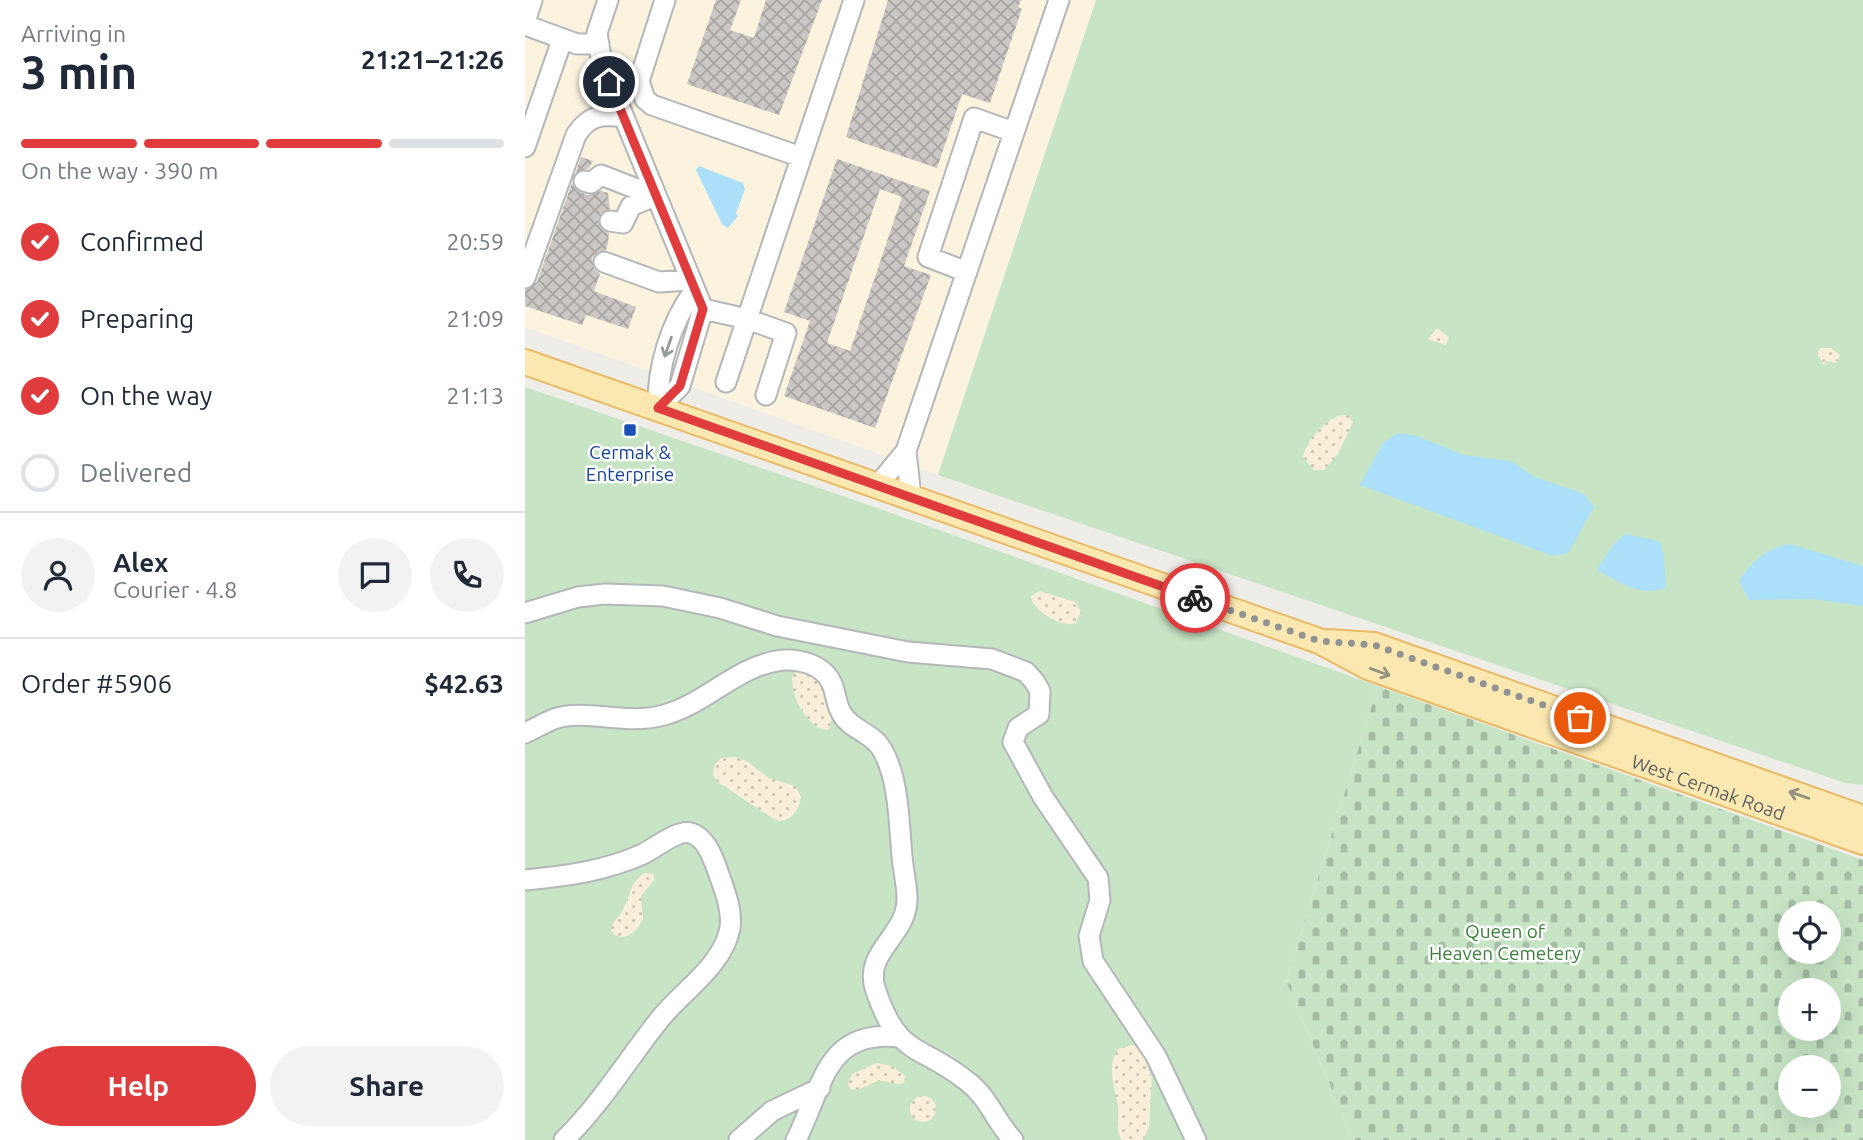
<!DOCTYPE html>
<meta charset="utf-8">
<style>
:root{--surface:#fff;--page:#f2f2f3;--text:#1f2937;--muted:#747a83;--line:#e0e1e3;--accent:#e03c3d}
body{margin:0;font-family:Ubuntu,sans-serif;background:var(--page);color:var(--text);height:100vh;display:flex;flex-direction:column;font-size:26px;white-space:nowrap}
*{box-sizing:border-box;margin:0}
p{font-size:23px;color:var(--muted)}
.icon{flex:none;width:38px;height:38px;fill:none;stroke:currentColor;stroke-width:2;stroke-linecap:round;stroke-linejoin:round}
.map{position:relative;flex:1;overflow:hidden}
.sheet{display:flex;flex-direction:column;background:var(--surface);width:525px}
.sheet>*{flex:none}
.tools{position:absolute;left:1253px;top:901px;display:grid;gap:14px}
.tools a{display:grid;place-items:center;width:63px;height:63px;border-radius:50%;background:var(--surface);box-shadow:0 7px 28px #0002;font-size:35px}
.pin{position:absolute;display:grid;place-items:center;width:60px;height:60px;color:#fff;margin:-30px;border:4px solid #fff;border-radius:50%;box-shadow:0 2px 7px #0007}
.courier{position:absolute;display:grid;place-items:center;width:70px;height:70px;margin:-35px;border:5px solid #e03c3d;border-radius:50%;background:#fff;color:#222;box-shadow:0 2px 9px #0007}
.head em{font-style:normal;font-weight:600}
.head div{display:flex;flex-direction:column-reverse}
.head{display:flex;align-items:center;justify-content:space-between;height:119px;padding:0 21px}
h1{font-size:46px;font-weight:600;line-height:52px}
.bar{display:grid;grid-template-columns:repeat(4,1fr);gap:10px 7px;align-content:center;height:84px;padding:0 21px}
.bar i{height:9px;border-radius:5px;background:var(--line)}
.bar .selected{background:var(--accent)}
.bar p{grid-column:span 4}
.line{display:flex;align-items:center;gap:18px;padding:0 21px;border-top:2px solid var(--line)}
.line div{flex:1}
.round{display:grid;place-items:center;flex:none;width:74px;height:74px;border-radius:37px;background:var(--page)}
ol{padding:0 21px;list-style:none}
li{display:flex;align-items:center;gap:21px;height:77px}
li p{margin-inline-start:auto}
li .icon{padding:7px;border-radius:50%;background:var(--accent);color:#fff;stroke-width:4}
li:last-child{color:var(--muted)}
li i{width:38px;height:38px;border:4px solid var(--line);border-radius:50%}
.action{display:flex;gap:14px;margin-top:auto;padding:14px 21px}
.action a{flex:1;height:80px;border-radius:42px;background:var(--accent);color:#fff;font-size:28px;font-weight:600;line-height:80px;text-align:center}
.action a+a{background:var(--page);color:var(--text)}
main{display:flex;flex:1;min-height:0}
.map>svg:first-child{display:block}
.commercial{fill:#fcf3df}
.green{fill:#c7e5c5}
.sand{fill:url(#sand-dots)}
.cemetery{fill:url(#cemetery-stones);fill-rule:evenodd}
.water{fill:#abdffa}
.building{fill:url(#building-cross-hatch);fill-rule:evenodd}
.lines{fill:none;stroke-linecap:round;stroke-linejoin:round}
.minor-casing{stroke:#b4b7ba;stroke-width:23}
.major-casing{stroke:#eab965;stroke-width:28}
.minor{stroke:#fff;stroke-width:19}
.major{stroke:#fbe8b0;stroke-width:24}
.oneway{stroke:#96999c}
.oneway2{stroke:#959180}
.done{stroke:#919393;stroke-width:7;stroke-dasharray:0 12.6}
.route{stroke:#e03c3d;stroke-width:9}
.transit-dot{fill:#1a4fb4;stroke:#fff;stroke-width:2.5}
.labels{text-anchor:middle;stroke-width:5;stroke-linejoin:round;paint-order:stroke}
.transit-label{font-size:19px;fill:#164399;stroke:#fff}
.street-label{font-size:19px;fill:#5e6266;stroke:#fff}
.park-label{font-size:19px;fill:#3c813a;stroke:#fff}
</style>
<main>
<section class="sheet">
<div class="head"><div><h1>3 min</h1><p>Arriving in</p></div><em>21:21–21:26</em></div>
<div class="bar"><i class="selected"></i><i class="selected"></i><i class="selected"></i><i></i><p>On the way · 390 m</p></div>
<ol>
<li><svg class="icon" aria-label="check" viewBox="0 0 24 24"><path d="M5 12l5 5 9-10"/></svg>Confirmed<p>20:59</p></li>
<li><svg class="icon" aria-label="check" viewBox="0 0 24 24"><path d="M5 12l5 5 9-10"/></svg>Preparing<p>21:09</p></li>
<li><svg class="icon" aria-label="check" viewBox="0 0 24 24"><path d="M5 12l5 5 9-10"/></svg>On the way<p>21:13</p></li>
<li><i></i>Delivered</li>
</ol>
<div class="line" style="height:126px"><a class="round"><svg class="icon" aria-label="person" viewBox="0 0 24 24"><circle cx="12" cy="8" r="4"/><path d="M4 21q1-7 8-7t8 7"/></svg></a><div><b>Alex</b><p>Courier · 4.8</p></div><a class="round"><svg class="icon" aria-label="chat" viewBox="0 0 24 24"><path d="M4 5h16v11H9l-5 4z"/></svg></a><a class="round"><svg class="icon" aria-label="phone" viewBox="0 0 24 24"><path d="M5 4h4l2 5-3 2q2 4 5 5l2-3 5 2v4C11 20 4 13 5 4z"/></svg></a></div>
<div class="line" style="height:91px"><div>Order #5906</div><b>$42.63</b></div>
<div class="action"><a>Help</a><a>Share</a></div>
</section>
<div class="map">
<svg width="1338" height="1140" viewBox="0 0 1338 1140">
<defs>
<pattern id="sand-dots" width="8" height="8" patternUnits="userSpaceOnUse" patternTransform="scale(1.75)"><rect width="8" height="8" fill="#f9eed8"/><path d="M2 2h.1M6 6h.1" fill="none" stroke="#cdc4b3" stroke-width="1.8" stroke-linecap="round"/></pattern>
<pattern id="cemetery-stones" width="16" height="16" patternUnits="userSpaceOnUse" patternTransform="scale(1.75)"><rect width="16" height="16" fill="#c7e5c5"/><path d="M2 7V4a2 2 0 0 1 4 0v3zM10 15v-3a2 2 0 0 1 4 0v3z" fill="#a5bda4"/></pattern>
<pattern id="building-cross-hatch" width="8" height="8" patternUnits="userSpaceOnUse" patternTransform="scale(1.75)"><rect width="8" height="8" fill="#cbc7c4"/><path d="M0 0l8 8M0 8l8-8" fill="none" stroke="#a8a5a3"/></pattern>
</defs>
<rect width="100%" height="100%" fill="#efede7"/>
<!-- commercial -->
<path class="commercial" d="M0,0H571L413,475L0,327Z"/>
<!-- green -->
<path class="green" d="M571,0H1338V785L1320,783L413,475Z
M0,387L338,503L853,686L761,981L825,1132L823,1140H0Z"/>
<!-- sand -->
<path class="sand" d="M912,328L924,337L921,345L903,339Z
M1295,348H1306L1315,355L1311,363L1302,361L1299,365L1292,353Z
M816,415H823L828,422L813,454L799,470H789L778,457C782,440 800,420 816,415Z
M514,591L551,602L556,612L551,623C538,629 506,610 506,596Z
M279,669L300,683L308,716L303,730C283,731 263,692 268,674Z
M210,757L223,762L244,778L270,786L276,796C275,808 266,824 251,820C247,819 205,789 194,783L188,775L189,766L196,758Z
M120,873L128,874L130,879L116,896L118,919C112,932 98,945 86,931C87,921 93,919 97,911C106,897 104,882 120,873Z
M607,1045L616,1049L627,1078L624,1127L618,1140H597C589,1129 595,1119 593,1106C590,1088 581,1067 593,1049Z
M352,1063L367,1066L380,1076L379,1083C370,1086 364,1080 354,1081C343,1083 337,1092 325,1089L323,1083L327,1074Z
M385 1109a13 13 0 1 1 26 0a13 13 0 1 1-26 0Z"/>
<!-- cemetery -->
<path class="cemetery" d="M853,686L1338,860V1140H823L825,1132L761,981ZM1265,914H1304V952H1265ZM1265,990H1304V1029H1265ZM1265,1068H1304V1106H1265Z"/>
<!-- water -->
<path class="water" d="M174,166L218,183L220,190L211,213L213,216L203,228L197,224L171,170Z
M873,433L892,436L939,455L986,461L1010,477L1059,494L1069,507L1043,553L1028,556L835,485L858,443Z
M1100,534L1134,541L1139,555L1141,587C1118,599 1093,581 1072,570L1088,545Z
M1265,544L1338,566V606L1287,599L1224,600L1214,581C1228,561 1240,548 1265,544Z"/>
<!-- building -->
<path class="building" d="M191,0H216L205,30L229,38L241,0H297L254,115L162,84Z
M363,0H496L493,7L497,9L465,103L437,94L412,168L321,137Z
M56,157L68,161L63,169L51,172Z
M312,159L405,191L379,266L406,275L350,428L259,396L285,321L259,312ZM355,189L377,197L325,351L302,343Z
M47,183L51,190L63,195L76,191L83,193L85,209L76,213L73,220L77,230L84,233L83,243L81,250L72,252L67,258L69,269L75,274L69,291L111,307L103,329L61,315L57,325L0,306V290L12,282Z"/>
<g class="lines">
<defs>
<path id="minor" d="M83,0L72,33L77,64L178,309L155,386L133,408
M140,0L114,81L120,99L127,105L276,157
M0,22L7,0
M0,25L52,44H74
M0,147L37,40
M59,181L66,183L76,175L130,196
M85,221L98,223L106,206L130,196
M79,262L134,282L165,280
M442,272L403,257L449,118L489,132
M0,278L51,135C64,115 76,114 99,117
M178,309L222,319L261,333L241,395
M201,382L329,0
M133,408C132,368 145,324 169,291
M353,485L381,451
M386,497L381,451L534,0
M0,613L53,597L80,594L138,596L195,608L252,626L383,652L467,659L501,672L509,681L515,691L514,714L493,728L488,742L518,797L573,878L575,900L564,936L568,961L631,1056L671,1140
M0,733C9,729 19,723 29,719C62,708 101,726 139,715C183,703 212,665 258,660C276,659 299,665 307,684C311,693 311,705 317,714C326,730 346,732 356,748C374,776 374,824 377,856C378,870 382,884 382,898C383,935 339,951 350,988C373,1059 395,1043 443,1082C463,1097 471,1122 488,1140
M0,880C42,876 80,871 118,854C130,848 153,829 166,833C180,838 186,853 191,866C197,884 208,908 205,928C198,966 157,991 135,1019C103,1059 76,1104 39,1140
M214,1140L247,1111L295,1088
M271,1140C298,1087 300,1029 374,1037"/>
<g id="major">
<path id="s1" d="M0,362L794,641L843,667L1338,842"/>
<path d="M802,642L849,645L1338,818"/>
</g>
</defs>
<!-- minor casing -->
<use href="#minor" class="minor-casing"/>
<!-- major casing -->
<use href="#major" class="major-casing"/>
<!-- minor -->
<use href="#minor" class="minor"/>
<!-- major -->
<use href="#major" class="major"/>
</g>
<!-- one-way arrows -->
<defs><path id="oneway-shaft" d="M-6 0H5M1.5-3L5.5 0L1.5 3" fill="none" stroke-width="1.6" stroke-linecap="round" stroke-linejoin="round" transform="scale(1.75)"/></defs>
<use class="oneway" href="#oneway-shaft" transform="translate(143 347) rotate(109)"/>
<g class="oneway2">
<use href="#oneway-shaft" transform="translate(855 672) rotate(20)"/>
<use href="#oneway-shaft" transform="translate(1274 795) rotate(-161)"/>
</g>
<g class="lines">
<!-- done -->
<path class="done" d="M670,598L794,641L849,645L1055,718"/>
<!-- route -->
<path class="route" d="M84,82L178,309L155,386L133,408L670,598"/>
</g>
<!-- markers -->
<rect class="transit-dot" x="98" y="423" width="14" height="14" rx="3.5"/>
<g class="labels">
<!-- transit labels -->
<g class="transit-label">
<text x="105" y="459">Cermak &amp;<tspan x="105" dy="22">Enterprise</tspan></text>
</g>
<!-- street labels -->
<g class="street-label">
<text dy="7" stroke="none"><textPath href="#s1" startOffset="1258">West Cermak Road</textPath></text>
</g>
<!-- park labels -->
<g class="park-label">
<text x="980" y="938">Queen of<tspan x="980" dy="22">Heaven Cemetery</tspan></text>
</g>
</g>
</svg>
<div class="tools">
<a><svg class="icon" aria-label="locate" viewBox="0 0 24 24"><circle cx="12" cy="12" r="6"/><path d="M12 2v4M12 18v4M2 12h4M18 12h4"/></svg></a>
<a>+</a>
<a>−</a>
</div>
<div class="pin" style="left:1055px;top:718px;background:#ea580c"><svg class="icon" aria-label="bag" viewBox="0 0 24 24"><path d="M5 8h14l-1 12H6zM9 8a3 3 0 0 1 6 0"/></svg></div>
<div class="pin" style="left:84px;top:82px;background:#1f2937"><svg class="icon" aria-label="home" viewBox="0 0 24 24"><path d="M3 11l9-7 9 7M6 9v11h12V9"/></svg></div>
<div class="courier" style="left:670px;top:598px"><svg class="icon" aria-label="bike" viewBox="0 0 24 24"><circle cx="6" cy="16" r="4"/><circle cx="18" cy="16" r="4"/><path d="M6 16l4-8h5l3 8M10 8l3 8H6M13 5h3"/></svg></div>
</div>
</main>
